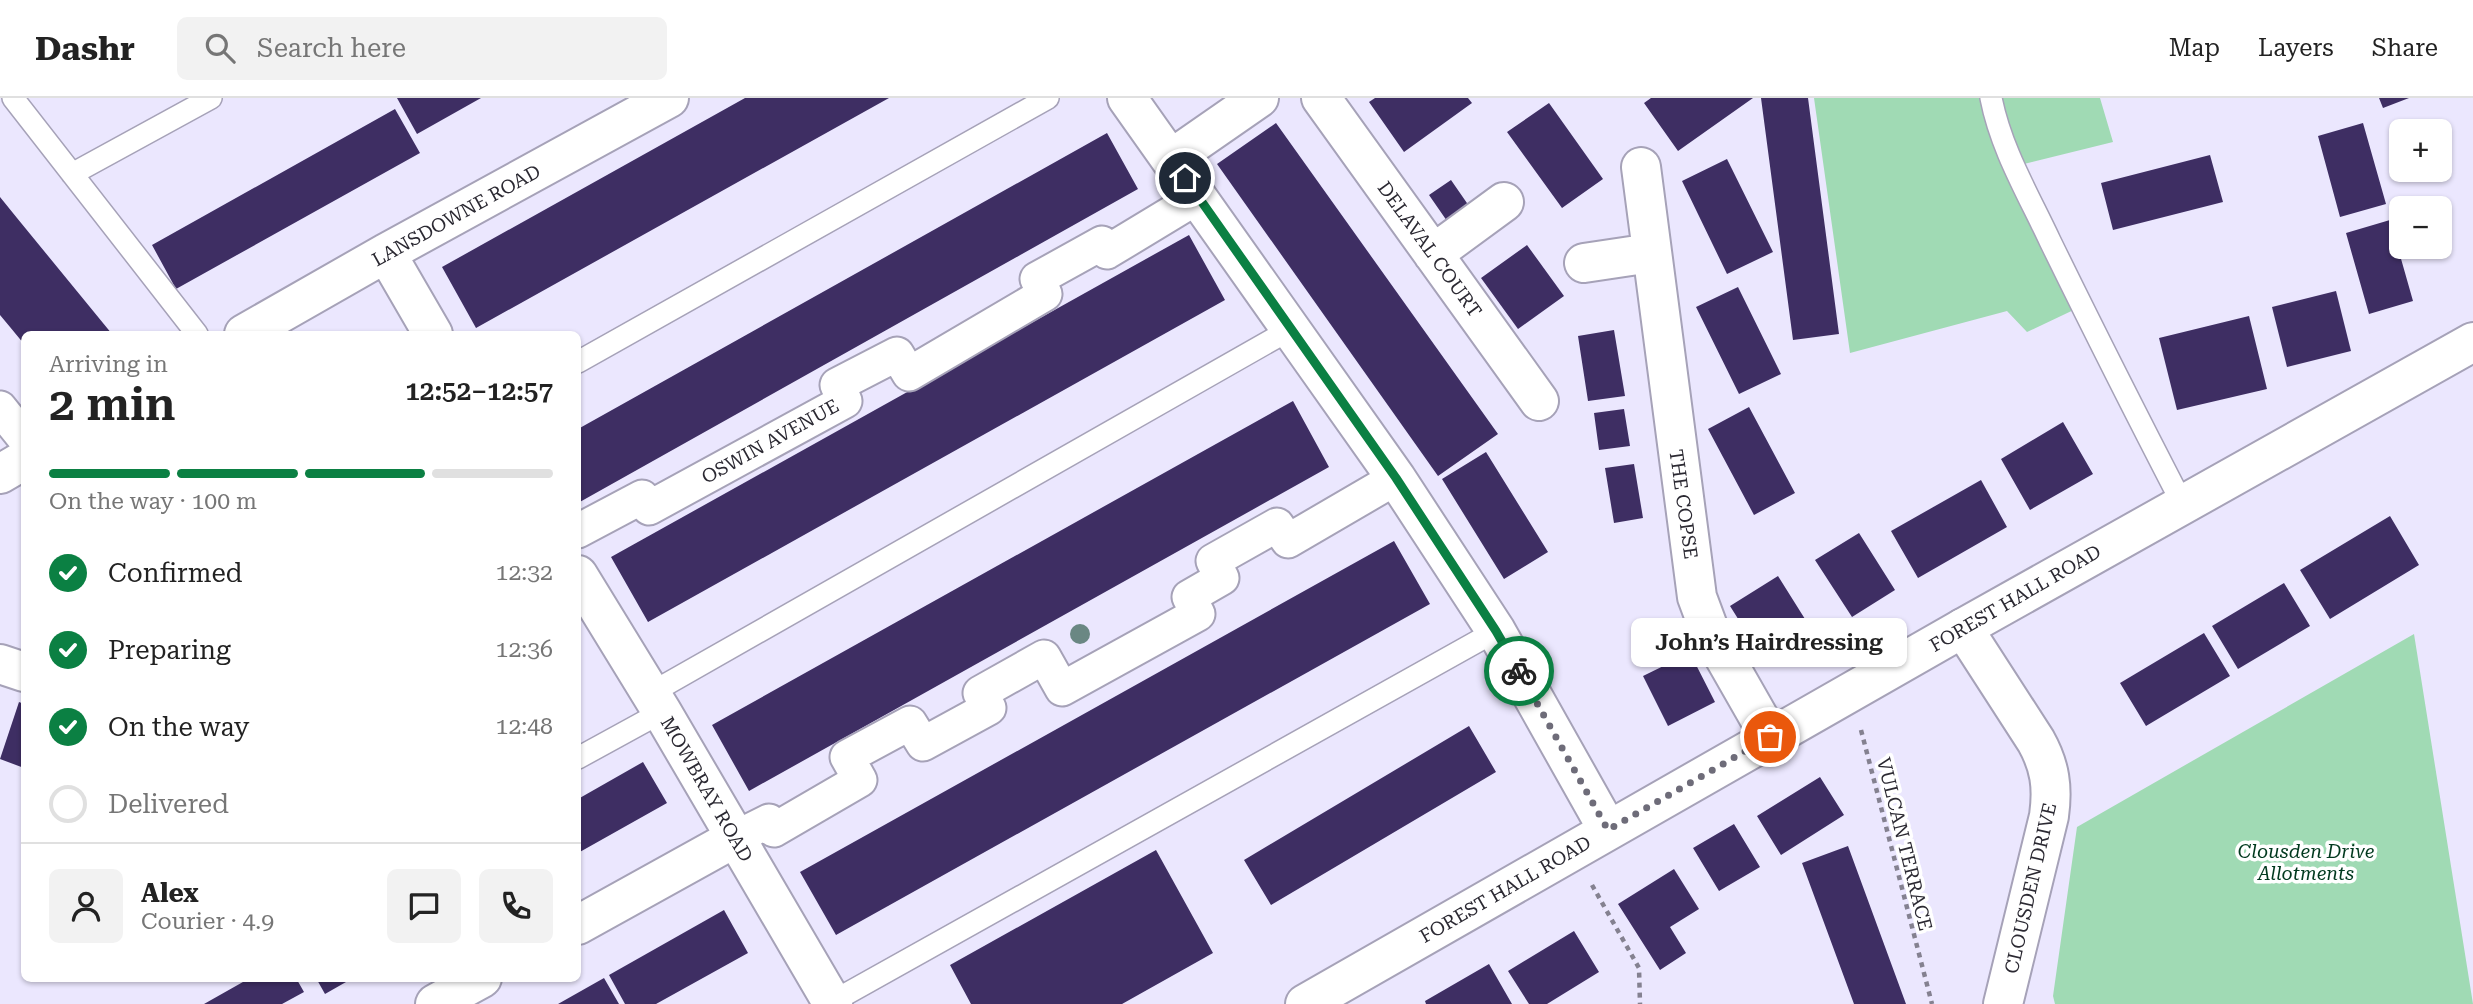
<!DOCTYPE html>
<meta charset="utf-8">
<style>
:root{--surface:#fff;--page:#f2f2f2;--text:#222;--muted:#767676;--line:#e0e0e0;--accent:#0b8043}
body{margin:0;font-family:"Roboto Serif",serif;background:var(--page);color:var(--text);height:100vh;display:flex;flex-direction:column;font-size:26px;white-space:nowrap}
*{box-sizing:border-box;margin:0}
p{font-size:23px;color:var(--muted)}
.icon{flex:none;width:38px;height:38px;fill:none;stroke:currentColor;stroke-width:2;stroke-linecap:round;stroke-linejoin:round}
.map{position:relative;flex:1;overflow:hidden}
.side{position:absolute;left:21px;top:233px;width:560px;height:651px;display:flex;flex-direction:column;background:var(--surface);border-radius:10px;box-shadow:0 2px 5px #0004}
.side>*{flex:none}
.fabs{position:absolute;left:2389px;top:21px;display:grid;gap:14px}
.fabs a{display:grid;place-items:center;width:63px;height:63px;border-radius:10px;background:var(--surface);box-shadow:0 2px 5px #0004;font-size:35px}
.pin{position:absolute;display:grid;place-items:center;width:60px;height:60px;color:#fff;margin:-30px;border:4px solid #fff;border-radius:50%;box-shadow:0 2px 7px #0007}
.courier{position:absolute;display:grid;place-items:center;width:70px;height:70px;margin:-35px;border:5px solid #0b8043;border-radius:50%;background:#fff;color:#222;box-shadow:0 2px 9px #0007}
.bubble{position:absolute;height:49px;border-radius:10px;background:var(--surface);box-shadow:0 2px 5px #0004;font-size:23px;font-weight:600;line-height:49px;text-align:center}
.overview em{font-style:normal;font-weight:600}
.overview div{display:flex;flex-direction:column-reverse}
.overview{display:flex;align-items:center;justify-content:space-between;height:119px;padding:0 28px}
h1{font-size:46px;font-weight:600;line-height:52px}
.bar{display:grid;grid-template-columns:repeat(4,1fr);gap:10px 7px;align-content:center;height:84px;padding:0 28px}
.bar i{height:9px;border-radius:5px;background:var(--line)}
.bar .current{background:var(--accent)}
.bar p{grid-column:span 4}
.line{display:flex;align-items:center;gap:18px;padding:0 28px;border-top:2px solid var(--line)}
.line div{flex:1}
.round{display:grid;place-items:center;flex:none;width:74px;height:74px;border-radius:10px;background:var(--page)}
ol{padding:0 28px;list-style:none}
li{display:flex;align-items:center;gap:21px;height:77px}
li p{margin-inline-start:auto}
li .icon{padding:7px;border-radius:50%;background:var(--accent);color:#fff;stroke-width:4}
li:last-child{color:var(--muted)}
li i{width:38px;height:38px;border:4px solid var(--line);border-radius:50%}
header{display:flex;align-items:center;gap:42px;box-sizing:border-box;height:98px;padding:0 35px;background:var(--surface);border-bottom:2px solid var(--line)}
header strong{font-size:33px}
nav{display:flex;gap:38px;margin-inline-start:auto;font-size:24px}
.search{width:490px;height:63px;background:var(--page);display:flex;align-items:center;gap:18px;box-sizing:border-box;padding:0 24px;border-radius:10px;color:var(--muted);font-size:26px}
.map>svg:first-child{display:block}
.green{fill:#a0dab4}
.building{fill:#3e2e63}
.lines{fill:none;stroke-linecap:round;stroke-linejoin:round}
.service-casing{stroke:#a6a2b8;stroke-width:24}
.pedestrian-casing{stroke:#a6a2b8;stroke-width:37}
.minor-casing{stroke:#a6a2b8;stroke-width:42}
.secondary-casing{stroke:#a6a2b8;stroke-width:42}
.path{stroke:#848190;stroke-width:4.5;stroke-dasharray:5 5;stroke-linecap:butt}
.service{stroke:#fff;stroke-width:21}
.pedestrian{stroke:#fff;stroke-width:33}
.minor{stroke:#fff;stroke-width:38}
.secondary{stroke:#fff;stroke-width:38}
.tree{fill:#6a8783}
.done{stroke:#6e6c79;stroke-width:7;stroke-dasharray:0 12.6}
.route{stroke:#0b8043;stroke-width:9}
.labels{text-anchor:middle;stroke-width:7;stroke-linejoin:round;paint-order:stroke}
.street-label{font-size:19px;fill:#2b2932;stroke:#fff}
.park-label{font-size:19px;font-style:italic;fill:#01391e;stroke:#fff}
</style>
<header>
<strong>Dashr</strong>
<div class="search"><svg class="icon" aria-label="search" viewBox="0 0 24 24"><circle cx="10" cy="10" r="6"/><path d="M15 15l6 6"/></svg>Search here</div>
<nav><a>Map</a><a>Layers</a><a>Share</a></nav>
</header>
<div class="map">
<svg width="2473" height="906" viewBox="0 0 2473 906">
<rect width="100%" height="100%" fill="#ebe7fe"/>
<!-- green -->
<path class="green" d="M1814,0H2100L2113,44L2024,66L2082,208L2027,234L2007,213L1850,255Z
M2414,536L2473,906H2055L2053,898L2077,729Z"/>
<!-- building -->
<path class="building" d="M397,0H481L417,36Z
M745,0H889L476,230L442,169Z
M1375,0H1468L1472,5L1404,54L1369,4Z
M1651,0H1753L1678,53L1644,5Z
M1761,0H1808L1839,236L1793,242Z
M2379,0H2409L2383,10Z
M1549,5L1603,81L1562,110L1507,34Z
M395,11L420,55L176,191L152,147Z
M1276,25L1498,336L1438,378L1217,66Z
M2363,25L2386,106L2340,119L2318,38Z
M1107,35L1138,91L578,405V331Z
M2210,57L2223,104L2113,132L2101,85Z
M1727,61L1773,154L1727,176L1682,83Z
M1451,82L1469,108L1447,123L1429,97Z
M0,99L17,120L112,236H24V246L10,229L0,217Z
M2390,122L2413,203L2369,216L2346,135Z
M1189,137L1225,202L648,524L611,459Z
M1527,147L1564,198L1518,231L1481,180Z
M1738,189L1781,276L1739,296L1696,209Z
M2336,193L2351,253L2287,269L2272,209Z
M2249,218L2267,291L2177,312L2159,240Z
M1614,232L1625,298L1588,303L1578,238Z
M1293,303L1329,369L749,693L712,627Z
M1749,309L1795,395L1754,417L1708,331Z
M1624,311L1630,348L1599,352L1594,315Z
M2063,324L2093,376L2030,412L2001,361Z
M1486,354L1548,454L1504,481L1442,381Z
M1634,366L1643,420L1614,425L1605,370Z
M1981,382L2007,429L1918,480L1891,433Z
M2390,418L2419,467L2330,521L2300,472Z
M1859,435L1895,492L1852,519L1815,462Z
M1394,443L1430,506L836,837L800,774Z
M1778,478L1810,529L1762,559L1730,508Z
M2284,485L2310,528L2238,571L2212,528Z
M2204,535L2230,578L2146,628L2120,585Z
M1690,555L1715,604L1668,628L1643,578Z
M19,604L24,606V670L0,661Z
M1469,628L1496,674L1271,807L1244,762Z
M643,664L667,705L578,755V701Z
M1820,679L1844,717L1781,757L1757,718Z
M1734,726L1760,769L1719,793L1693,750Z
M1848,748L1906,906H1854L1802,765Z
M1156,752L1213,855L1122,906H971L950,867Z
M1674,771L1699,811L1670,829L1686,855L1660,872L1618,806Z
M724,812L748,855L656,906H625L609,877Z
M1574,833L1599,874L1547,906H1529L1508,873Z
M1489,866L1512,906H1426L1425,903Z
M250,880H296L304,894L282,906H204Z
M316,880H353L325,896Z
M604,880L619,906H558Z"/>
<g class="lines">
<defs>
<path id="service" d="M13,0L197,236
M1991,0C2001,51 2028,96 2050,143C2093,231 2137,318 2182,405
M72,76L211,0
M578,264L1048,0
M651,595L1291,231
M578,660L662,614
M832,904L1496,533"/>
<path id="pedestrian" d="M0,310L24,340
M578,433L642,399L649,410L845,303L837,287L897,256L909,276L1045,196L1037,181L1102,145L1107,154L1198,99
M735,740L769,723L774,732L860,682L847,659L910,625L923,646L989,610L980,595L1044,559L1062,591L1198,516L1189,499L1222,480L1213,463L1277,427L1288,443L1396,380"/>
<path id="minor" d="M1127,0L1396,380L1496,533L1608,732
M1321,0L1539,303
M1171,61L1259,0
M1641,69L1697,499L1710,534L1770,639
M386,155L433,236
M1433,156L1504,104
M1584,165L1651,155
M244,236L386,155L669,0
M0,376L24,362
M578,477L662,614L833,906
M1963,530L2036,643C2050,668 2053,689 2049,718L2003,906
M0,566L24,574
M578,827L735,740
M435,906L482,880"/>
<path id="secondary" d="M1305,906L1963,530L2473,244"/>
</defs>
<!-- service casing -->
<use href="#service" class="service-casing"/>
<!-- pedestrian casing -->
<use href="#pedestrian" class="pedestrian-casing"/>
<!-- minor casing -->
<use href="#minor" class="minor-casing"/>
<!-- secondary casing -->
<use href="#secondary" class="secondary-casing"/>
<!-- path -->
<path class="path" d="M1861,632L1932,906
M1592,787L1639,870L1640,906"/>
<!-- service -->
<use href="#service" class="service"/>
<!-- pedestrian -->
<use href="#pedestrian" class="pedestrian"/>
<!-- minor -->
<use href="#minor" class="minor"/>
<!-- secondary -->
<use href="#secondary" class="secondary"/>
</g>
<!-- trees -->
<circle class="tree" cx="1080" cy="536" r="10"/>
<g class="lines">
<!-- done -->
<path class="done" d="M1519,573L1608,732L1770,639"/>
<!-- route -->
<path class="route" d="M1185,80L1396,380L1496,533L1519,573"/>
</g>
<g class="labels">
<!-- street labels -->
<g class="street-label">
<text transform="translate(456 117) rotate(-29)" y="7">LANSDOWNE ROAD</text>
<text transform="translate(1430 151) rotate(54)" y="7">DELAVAL COURT</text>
<text transform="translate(770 343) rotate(-29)" y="7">OSWIN AVENUE</text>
<text transform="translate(1684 406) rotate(82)" y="7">THE COPSE</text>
<text transform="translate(2015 500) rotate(-30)" y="7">FOREST HALL ROAD</text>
<text transform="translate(707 691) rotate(60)" y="7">MOWBRAY ROAD</text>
<text transform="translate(1905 746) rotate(76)" y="7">VULCAN TERRACE</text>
<text transform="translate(2030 790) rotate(-77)" y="7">CLOUSDEN DRIVE</text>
<text transform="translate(1505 791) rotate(-30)" y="7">FOREST HALL ROAD</text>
</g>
<!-- park labels -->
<g class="park-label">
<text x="2306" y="760">Clousden Drive<tspan x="2306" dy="22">Allotments</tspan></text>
</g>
</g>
</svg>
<div class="fabs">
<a>+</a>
<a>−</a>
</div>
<div class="pin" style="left:1770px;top:639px;background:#ea580c"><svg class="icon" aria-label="bag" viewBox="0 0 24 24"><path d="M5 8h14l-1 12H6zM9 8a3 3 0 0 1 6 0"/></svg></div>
<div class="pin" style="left:1185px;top:80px;background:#1f2937"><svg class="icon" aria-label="home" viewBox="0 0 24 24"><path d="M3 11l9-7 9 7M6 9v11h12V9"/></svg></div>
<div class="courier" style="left:1519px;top:573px"><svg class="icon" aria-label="bike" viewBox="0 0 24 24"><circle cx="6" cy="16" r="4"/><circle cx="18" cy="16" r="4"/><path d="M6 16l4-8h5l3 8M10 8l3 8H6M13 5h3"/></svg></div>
<div class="bubble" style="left:1631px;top:520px;width:276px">John’s Hairdressing</div>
<section class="side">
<div class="overview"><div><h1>2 min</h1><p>Arriving in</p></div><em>12:52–12:57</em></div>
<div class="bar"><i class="current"></i><i class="current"></i><i class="current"></i><i></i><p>On the way · 100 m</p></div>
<ol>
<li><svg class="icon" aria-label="check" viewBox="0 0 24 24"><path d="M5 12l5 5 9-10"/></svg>Confirmed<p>12:32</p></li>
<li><svg class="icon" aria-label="check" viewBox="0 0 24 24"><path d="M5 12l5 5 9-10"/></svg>Preparing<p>12:36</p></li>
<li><svg class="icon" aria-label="check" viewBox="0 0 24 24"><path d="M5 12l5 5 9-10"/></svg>On the way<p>12:48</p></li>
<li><i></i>Delivered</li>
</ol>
<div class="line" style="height:126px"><a class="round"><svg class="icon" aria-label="person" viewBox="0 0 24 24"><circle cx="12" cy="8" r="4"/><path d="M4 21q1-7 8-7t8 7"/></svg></a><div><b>Alex</b><p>Courier · 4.9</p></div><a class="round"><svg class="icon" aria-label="chat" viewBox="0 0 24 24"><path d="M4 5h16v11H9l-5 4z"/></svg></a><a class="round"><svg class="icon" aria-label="phone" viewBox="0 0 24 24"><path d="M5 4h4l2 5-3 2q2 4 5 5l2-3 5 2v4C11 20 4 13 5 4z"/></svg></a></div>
</section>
</div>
